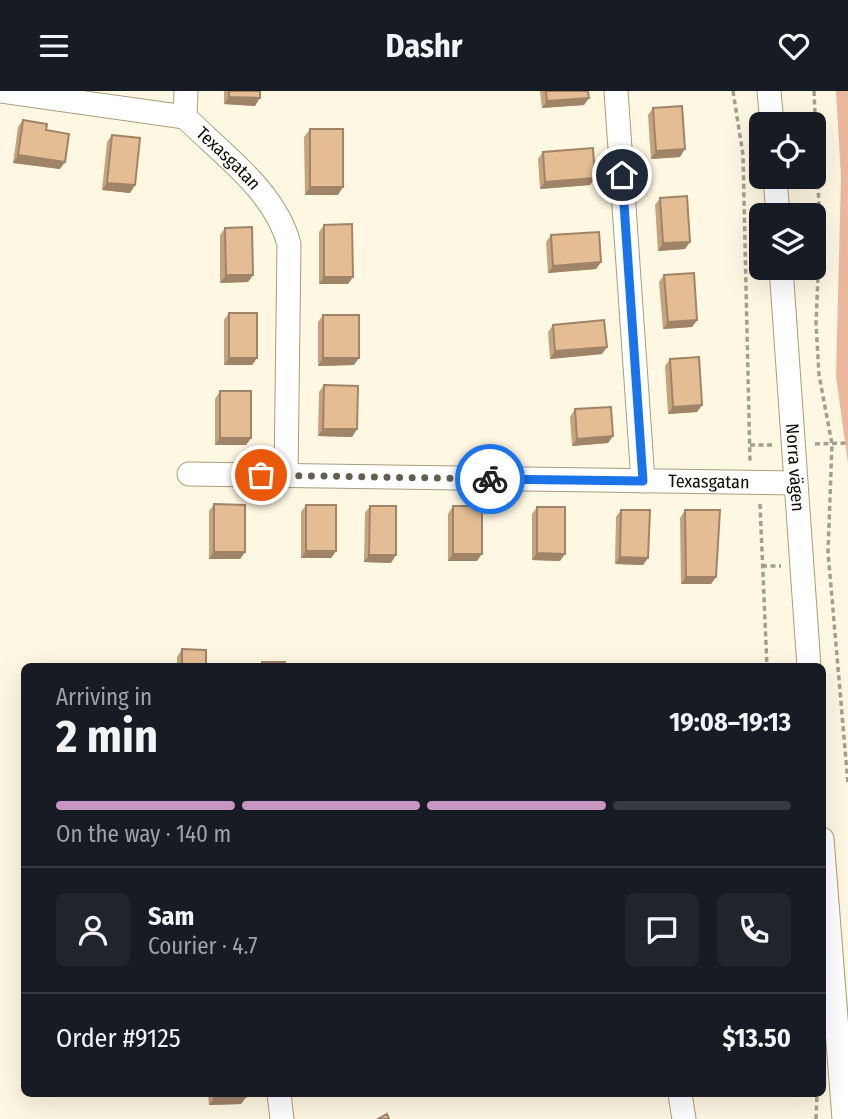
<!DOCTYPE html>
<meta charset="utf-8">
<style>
:root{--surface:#171b24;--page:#20242c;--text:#f1f3f6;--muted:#9ea1a6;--line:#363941;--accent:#c896c2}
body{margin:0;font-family:"Fira Sans Condensed",sans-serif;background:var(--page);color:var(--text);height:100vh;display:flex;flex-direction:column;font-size:26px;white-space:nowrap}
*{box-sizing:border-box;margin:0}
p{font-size:23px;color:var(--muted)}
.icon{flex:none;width:38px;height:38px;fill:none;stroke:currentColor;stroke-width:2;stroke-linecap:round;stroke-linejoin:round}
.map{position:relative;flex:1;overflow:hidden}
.panel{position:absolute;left:21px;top:572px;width:805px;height:434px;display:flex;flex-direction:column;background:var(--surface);border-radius:10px;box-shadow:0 7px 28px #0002}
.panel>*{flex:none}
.fabs{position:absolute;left:749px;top:21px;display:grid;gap:14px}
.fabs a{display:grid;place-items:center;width:77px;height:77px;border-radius:10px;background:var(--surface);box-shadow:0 7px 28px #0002;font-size:35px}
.pin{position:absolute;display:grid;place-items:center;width:60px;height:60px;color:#fff;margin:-30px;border:4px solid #fff;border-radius:50%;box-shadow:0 2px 7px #0007}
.courier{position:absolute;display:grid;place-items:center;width:70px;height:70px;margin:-35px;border:5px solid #1a73e8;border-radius:50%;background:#fff;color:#222;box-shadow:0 2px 9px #0007}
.head em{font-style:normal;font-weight:700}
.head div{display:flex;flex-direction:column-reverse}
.head{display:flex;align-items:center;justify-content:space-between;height:119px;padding:0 35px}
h1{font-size:46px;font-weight:700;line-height:52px}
.bar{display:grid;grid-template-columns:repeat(4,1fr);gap:10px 7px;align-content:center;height:84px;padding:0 35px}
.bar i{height:9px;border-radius:5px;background:var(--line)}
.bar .on{background:var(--accent)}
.bar p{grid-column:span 4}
.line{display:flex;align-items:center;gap:18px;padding:0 35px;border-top:2px solid var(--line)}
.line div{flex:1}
.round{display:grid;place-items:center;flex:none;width:74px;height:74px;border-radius:10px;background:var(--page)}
header{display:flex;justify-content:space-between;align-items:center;height:91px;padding:0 35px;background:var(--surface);font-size:32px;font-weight:700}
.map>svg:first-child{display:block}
.forest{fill:#ecb79f}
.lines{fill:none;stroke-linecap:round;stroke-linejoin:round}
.minor-casing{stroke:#a99e7d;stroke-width:25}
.path{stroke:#a59f8f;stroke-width:3.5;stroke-dasharray:5 3.5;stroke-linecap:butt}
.minor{stroke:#fff;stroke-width:23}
.wall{fill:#c4a37f}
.shaded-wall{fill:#a08468}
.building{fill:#e4bd94;stroke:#a08468;stroke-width:2}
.done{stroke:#645e51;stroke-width:7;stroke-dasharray:0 12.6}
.route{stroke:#1a73e8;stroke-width:9}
.labels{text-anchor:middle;stroke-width:6;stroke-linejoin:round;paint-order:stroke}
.street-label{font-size:18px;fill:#110c03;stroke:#fff}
</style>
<header><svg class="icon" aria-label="menu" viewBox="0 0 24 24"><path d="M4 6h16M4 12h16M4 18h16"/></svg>Dashr<svg class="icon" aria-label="heart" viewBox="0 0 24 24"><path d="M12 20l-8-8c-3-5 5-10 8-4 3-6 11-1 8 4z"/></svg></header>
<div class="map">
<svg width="848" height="1028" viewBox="0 0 848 1028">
<rect width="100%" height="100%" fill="#fef7e2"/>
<!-- forest -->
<path class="forest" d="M836,0H848V372L836,285L841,86Z"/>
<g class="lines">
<defs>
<g id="minor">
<path d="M0,0L185,26"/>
<path id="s1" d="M186,0L185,26C222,63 275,100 289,153L286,384"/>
<path d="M616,0L643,390"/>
<path d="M769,0L772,33"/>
<path d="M775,86L778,124"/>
<path id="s2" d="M781,177L809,576"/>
<path id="s3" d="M189,383L795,392"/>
<path d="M822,748L844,1028"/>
<path d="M279,1003L282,1028"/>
<path d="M680,1003L684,1028"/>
</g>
</defs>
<!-- minor casing -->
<use href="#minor" class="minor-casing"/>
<!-- path -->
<path class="path" d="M733,0L743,64L750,371
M814,0L820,139L816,232L819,284L832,353L828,461L848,693
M815,353L848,352
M750,354H772
M760,413L767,576
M762,475H781
M816,1028L817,1003"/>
<!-- minor -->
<use href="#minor" class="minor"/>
</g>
<!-- wall -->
<path class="wall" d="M224,0H260L255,15L224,13Z
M540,0H588L584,14L542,17Z
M653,17L680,66L651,68L648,24Z
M23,29L46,39L60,78L13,72L18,36Z
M310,38L338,104H305L304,46Z
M112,44L135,94L130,102L102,99L107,51Z
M543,61L595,87L590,94L540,98L538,68Z
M660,107L685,158L658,160L655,114Z
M324,134L353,186L348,193H319V141Z
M225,137L253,184L248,191L220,192V144Z
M551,144L601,171L596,178L548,182L546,151Z
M664,184L697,229L692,236L663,238L659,191Z
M229,222L257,267L252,274H224V229Z
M323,224L354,274L318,275V231Z
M553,234L602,263L550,268L548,241Z
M670,268L702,314L697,321L668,323L665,275Z
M324,294L357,338L352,346L318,345L319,301Z
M220,300L251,347L246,354H215V308Z
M575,318L613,345L608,352L572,355L570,326Z
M214,413L245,461L240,468H209V420Z
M306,414L336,460L331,467H301V421Z
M370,415L391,472L364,471L365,422Z
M453,415L477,470H448V423Z
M537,416L560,470L532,469V423Z
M621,419L648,467L643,474L615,473L616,426Z
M685,419L716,486L711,493H681L680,427Z
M182,558L206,576H177V566Z
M208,1003H246V1006L241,1013L209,1014Z"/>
<!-- shaded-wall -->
<path class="shaded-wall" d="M229,6L260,7L255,15L224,13Z
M589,7L584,14L542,17L547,10Z
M685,58L680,66L651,68L656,60Z
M18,64L65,71L60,78L13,72Z
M595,87L590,94L540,98L545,91Z
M107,92L135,94L130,102L102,99Z
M310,96H343L338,104H305Z
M690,151L685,158L658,160L663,152Z
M601,171L596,178L548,182L553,175Z
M226,184H253L248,191L220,192Z
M324,186H353L348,193H319Z
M697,229L692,236L663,238L668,231Z
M607,256L602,263L550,268L555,260Z
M229,267H257L252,274H224Z
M323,267H359L354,274L318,275Z
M702,314L697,321L668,323L673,316Z
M323,338H357L352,346L318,345Z
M613,345L608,352L572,355L577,348Z
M220,347H251L246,354H215Z
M306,460H336L331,467H301Z
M214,461H245L240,468H209Z
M537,462L565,463L560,470L532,469Z
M453,463H482L477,470H448Z
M369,464H396L391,472L364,471Z
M620,466L648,467L643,474L615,473Z
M686,486H716L711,493H681Z
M246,1006L241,1013L209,1014L214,1007Z"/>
<!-- building -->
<path class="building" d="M229,0H260V7L229,6Z
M546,0H588L589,7L547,10Z
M682,15L685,58L656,60L653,17Z
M23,29L47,33L46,39L69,43L65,71L18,64Z
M310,38H343V96H310Z
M112,44L140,47L135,94L107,92Z
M593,57L595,87L545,91L543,61Z
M687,105L690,151L663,152L660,107Z
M352,133L353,186H324V134Z
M252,136L253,184H226L225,137Z
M599,141L601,171L553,175L551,144Z
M694,182L697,229L668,231L664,184Z
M229,222H257V267H229Z
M323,224H359V267H323Z
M604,229L607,256L555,260L553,234Z
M699,266L702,314L673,316L670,268Z
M324,294L358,295L357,338H323Z
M220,300H251V347H220Z
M611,316L613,345L577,348L575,318Z
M214,413L245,414V461H214Z
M306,414H336V460H306Z
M370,415H396V464H369Z
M453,415H482V463H453Z
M537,416H565V463L537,462Z
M621,419H650L648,467L620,466Z
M685,419H720L716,486H686Z
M182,558L206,559V576H182Z
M262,571H285V576H262Z
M213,1003H246V1006L214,1007Z
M387,1023L389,1028H378Z"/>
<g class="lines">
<!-- done -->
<path class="done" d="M261,384L490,388"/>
<!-- route -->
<path class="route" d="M490,388L643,390L622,84"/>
</g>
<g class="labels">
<!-- street labels -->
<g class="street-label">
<text dy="6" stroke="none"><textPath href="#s1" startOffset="86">Texasgatan</textPath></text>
<text dy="6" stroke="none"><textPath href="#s2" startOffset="200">Norra vägen</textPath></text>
<text dy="6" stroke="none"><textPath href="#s3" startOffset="520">Texasgatan</textPath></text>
</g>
</g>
</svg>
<div class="fabs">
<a><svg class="icon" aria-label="locate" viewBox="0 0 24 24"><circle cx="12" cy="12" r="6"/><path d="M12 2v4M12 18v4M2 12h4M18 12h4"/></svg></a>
<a><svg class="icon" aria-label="layers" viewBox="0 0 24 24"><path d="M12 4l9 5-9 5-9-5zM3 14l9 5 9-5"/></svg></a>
</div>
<div class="pin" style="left:261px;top:384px;background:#ea580c"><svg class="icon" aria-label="bag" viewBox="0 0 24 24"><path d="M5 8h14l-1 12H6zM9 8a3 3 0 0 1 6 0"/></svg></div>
<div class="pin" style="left:622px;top:84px;background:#1f2937"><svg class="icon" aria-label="home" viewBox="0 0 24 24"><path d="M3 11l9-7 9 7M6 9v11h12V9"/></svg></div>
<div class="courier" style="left:490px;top:388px"><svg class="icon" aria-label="bike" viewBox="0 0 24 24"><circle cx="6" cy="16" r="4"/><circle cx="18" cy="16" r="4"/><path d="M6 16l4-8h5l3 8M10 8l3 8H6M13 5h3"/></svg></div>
<section class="panel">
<div class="head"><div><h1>2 min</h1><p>Arriving in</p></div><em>19:08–19:13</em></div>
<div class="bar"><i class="on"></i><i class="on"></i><i class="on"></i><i></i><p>On the way · 140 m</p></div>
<div class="line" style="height:126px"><a class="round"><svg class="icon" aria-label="person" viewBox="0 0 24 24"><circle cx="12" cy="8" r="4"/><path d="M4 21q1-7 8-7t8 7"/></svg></a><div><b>Sam</b><p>Courier · 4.7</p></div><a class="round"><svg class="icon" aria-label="chat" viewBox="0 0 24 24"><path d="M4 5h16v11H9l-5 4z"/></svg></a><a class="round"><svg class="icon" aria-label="phone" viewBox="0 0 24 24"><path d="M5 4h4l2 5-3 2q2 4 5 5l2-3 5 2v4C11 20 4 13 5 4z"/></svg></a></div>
<div class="line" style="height:91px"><div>Order #9125</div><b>$13.50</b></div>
</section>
</div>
